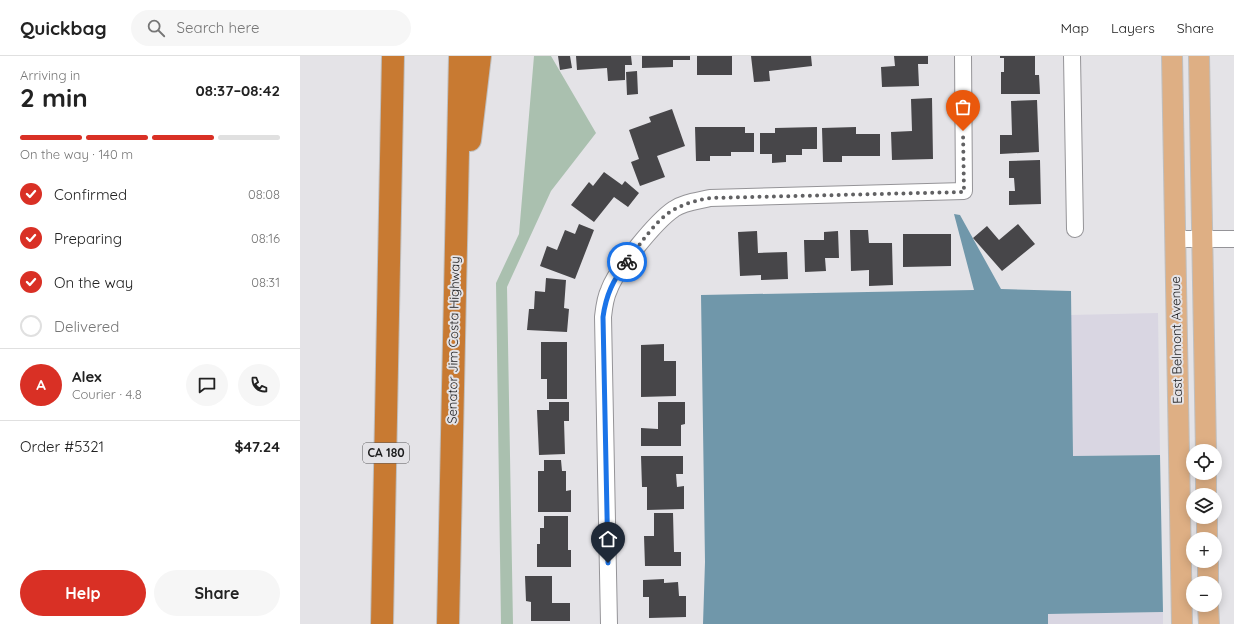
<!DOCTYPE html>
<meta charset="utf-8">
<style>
:root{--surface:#fff;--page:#f6f6f6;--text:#222;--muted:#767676;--line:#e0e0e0;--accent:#d93025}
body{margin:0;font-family:Quicksand,sans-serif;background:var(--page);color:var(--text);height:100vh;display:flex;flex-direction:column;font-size:15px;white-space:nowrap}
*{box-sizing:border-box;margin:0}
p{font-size:13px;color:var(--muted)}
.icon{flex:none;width:22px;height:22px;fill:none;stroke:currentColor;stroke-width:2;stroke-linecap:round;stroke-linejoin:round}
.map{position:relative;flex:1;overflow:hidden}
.details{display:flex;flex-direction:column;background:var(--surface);width:300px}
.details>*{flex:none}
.buttons{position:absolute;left:886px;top:388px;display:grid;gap:8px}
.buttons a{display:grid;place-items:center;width:36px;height:36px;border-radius:50%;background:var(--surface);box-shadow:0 2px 10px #0003;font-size:20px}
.pin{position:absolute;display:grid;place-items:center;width:34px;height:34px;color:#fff;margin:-41px -17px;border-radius:50% 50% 50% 0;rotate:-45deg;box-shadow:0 0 4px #0007}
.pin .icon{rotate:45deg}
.courier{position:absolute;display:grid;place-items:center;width:40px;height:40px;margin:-20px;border:3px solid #1a73e8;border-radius:50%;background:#fff;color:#222;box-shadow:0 1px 5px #0007}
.headline em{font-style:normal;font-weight:700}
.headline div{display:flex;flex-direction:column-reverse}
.headline{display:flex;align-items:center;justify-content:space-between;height:68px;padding:0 20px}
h1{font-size:26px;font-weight:700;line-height:30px}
.bar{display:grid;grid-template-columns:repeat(4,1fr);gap:6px 4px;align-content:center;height:48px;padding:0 20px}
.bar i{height:5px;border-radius:3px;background:var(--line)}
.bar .on{background:var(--accent)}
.bar p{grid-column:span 4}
.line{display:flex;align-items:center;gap:10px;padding:0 20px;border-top:1px solid var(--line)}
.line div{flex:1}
.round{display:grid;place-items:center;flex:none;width:42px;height:42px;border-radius:21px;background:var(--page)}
ol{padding:0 20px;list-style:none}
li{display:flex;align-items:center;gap:12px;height:44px}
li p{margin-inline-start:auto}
li .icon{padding:4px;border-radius:50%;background:var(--accent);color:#fff;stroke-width:4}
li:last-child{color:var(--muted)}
li i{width:22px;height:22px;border:2px solid var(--line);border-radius:50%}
.action{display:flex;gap:8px;margin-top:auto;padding:8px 20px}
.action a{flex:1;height:46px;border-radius:24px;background:var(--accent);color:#fff;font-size:16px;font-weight:700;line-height:46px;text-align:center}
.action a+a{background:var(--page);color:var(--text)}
header{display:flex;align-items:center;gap:24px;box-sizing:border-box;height:56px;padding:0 20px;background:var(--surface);border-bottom:1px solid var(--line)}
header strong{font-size:19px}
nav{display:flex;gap:22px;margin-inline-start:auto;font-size:14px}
.search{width:280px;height:36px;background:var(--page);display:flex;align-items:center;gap:10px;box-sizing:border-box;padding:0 14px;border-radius:22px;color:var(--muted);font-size:15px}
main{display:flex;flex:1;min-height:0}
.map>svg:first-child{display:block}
.built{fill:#d9d6e2}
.green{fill:#aac0af}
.water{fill:#7097aa}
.building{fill:#474649}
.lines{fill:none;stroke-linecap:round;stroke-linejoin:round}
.minor-casing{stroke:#959498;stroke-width:18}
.major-casing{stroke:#bfbfbf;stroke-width:22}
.highway-casing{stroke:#bfbfbf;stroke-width:24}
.minor{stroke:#fff;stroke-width:16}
.major{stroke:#deaf84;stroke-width:20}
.highway{stroke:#c87a32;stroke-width:22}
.done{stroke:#616163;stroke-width:4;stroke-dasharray:0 7.2}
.route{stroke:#1a73e8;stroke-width:5}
.labels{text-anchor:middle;stroke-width:4;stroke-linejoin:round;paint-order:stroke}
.shield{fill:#e4e3e7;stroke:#575759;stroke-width:1}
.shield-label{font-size:12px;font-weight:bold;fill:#1b1b1c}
.street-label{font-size:13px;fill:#1b1b1c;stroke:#e4e3e7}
</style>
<header>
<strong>Quickbag</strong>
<div class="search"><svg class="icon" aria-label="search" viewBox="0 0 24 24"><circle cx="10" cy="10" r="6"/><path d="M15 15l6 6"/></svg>Search here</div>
<nav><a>Map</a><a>Layers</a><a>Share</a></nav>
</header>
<main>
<section class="details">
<div class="headline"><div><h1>2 min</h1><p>Arriving in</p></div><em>08:37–08:42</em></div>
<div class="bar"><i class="on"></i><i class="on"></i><i class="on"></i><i></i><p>On the way · 140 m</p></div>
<ol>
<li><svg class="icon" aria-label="check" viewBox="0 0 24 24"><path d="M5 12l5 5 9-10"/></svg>Confirmed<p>08:08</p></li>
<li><svg class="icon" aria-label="check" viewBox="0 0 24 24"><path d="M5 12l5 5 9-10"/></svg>Preparing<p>08:16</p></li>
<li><svg class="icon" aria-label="check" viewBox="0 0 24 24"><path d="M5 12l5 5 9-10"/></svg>On the way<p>08:31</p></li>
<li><i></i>Delivered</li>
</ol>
<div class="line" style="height:72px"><b class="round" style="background:var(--accent);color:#fff">A</b><div><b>Alex</b><p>Courier · 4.8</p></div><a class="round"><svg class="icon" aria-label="chat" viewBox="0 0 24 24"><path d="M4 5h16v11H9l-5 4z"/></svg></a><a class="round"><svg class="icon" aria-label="phone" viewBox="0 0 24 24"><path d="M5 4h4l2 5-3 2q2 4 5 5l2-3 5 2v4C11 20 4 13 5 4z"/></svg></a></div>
<div class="line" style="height:52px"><div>Order #5321</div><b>$47.24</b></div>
<div class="action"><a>Help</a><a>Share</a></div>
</section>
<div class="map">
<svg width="934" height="568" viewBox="0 0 934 568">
<rect width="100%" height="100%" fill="#e4e3e7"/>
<!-- built -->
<path class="built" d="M858,257L860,399L773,400L771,259Z
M863,556V568H748V558Z"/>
<!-- green -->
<path class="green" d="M234,0H251L296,77L251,135L207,231L213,568H201L196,227L219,178Z"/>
<!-- water -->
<path class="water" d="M654,158L660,159L701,233L771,235L773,400L860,399L863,556L748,558V568H403L405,506L401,239L674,234Z"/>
<!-- building -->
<path class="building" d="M258,0H270L272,12L260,14Z
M276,0H331L332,9H325V24L308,25L307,12L277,14Z
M342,0H390V4H373V11L342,12Z
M397,0H432V19H397Z
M451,0H511L512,10L469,15L470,25L454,26Z
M594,0H628V8H618L619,30L582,31L581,11L595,10Z
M700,0H735V19H739L740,38H701V16H704V2H700Z
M337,15L338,38L327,39L326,16Z
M632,42L633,103L592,104L591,76L612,75L611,43Z
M737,44L739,96L700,98V79H712L711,45Z
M372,53L385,90L357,100L365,121L340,130L331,106L339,103L329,74L351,66L349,61Z
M395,71H445V77H454V96H431V100H410V105H396Z
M517,71V93H502V99H486V106L472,107V98H460V77H475V72Z
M556,71V78H580V100H542V106H523L522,72Z
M740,104L741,148L709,149V135H715L714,122H709V105Z
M304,116L322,129L325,125L339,137L328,151L314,141L294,166L271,149L289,126L293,130Z
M279,168L294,174L275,223L240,210L247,190L257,194L265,174L275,178Z
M718,168L735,188L702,215L673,182L687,170L699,184Z
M550,174H568L569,187H592L593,229L569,230V214L551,215Z
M457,175L458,197L487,196L488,223L461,224V219L440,220L438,176Z
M538,175L539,202H525L526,215L505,216L504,184H524V176Z
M603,178H651V210L603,211Z
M246,222L266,224L264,252L269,253L267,276L227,274L229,253H234L235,235L245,236Z
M241,286H267V343H247V323H241Z
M364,288V305H376V340L341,341V289Z
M249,346H269V365H264L265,398L239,399L237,354H249Z
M358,346H385V368L381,369V390H341V372L358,373Z
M341,400H383V418H376L377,431L384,430V453L347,454V431H342Z
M244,404H261L262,415H266V435L271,434V456H238V415H244Z
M354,457H373L374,496H381V510H345L344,480H354Z
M244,460H268V494H271V511H237V488H240V472H244Z
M225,520H252V547H270V565H231V546L226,545Z
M364,523V527L378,526L379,540H386V561L349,562V541H343V524Z"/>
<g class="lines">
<defs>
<path id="minor" d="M772,0L775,173
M875,183H934
M309,568L303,261C304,252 305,242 309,234C316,214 356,165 374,153C384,146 398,145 410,142L664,135L663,0"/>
<path id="major" d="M872,0L882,568
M899,0L906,395
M906,417V439
M907,461V483
M908,505V527
M908,549L909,568"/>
<path id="highway" d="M170,84L180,0
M82,568L93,0
M148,568L160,0"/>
</defs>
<!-- minor casing -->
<use href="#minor" class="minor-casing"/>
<!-- major casing -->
<use href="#major" class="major-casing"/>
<!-- highway casing -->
<use href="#highway" class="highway-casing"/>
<!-- minor -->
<use href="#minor" class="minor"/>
<!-- major -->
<use href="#major" class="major"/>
<!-- highway -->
<use href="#highway" class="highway"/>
</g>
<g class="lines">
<!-- done -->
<path class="done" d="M327,206C339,190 358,160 377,152C387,147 398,144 410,142L664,136L663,75"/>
<!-- route -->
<path class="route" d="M308,507L303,261C306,239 313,224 327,206"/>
</g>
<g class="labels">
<!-- shield labels -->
<rect class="shield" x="63" y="387" width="46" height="20" rx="3"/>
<g class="shield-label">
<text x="86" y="401">CA 180</text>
</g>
<!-- street labels -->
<g class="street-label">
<text transform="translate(153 284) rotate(-89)" y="5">Senator Jim Costa Highway</text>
<text transform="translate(876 284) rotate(-91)" y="5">East Belmont Avenue</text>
</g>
</g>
</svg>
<div class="buttons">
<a><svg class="icon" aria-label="locate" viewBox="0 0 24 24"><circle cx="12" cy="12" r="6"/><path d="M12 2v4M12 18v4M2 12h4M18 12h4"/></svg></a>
<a><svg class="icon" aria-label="layers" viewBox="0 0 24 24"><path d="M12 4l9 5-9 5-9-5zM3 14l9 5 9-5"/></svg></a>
<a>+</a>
<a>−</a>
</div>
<div class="pin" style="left:663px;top:75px;background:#ea580c"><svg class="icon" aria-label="bag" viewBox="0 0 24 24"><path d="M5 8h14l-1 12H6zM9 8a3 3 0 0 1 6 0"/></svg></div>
<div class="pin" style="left:308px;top:507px;background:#1f2937"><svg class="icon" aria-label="home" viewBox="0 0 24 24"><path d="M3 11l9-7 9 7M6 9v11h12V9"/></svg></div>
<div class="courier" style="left:327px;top:206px"><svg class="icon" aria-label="bike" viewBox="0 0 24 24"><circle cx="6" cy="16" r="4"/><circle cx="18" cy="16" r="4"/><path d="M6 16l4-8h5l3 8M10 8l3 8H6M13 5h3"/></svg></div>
</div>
</main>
